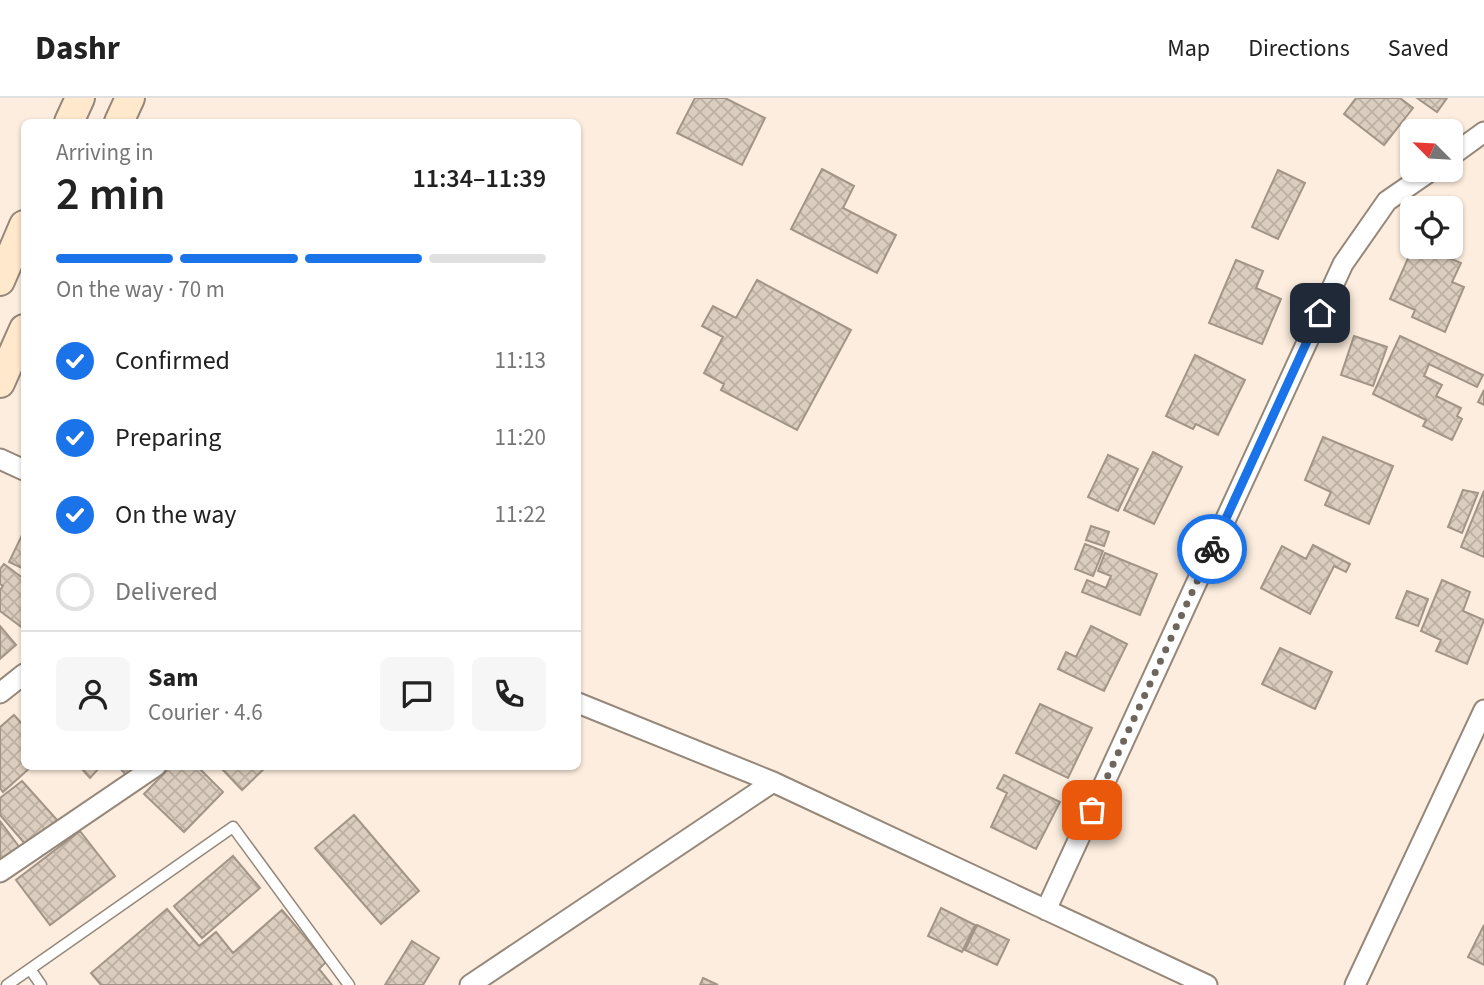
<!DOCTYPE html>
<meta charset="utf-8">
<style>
:root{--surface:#fff;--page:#f6f6f6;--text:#222;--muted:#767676;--line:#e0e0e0;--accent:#1a73e8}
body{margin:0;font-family:"Source Sans 3",sans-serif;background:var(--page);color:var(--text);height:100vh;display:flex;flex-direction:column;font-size:26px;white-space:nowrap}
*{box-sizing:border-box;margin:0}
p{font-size:23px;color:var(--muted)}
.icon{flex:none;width:38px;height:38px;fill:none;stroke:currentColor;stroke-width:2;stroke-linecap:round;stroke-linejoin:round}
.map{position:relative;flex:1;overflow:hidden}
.panel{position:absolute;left:21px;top:21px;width:560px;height:651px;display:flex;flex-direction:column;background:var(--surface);border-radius:10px;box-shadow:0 2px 5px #0004}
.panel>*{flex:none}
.needle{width:46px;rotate:294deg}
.buttons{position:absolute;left:1400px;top:21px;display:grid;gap:14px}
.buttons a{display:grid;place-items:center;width:63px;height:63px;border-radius:10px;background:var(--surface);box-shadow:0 2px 5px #0004;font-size:35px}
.pin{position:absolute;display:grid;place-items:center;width:60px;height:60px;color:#fff;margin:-30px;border-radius:14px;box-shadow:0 4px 10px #0006}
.courier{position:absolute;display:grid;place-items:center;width:70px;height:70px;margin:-35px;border:5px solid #1a73e8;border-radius:50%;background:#fff;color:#222;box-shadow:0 2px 9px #0007}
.summary em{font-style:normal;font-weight:600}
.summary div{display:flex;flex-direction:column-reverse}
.summary{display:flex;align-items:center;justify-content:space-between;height:119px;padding:0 35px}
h1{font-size:46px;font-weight:600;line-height:52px}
.bar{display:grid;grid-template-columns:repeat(4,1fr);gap:10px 7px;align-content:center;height:84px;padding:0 35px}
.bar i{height:9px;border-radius:5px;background:var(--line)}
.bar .selected{background:var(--accent)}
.bar p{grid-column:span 4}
.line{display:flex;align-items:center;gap:18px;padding:0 35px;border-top:2px solid var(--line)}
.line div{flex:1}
.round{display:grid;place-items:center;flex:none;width:74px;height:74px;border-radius:10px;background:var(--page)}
ol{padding:0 35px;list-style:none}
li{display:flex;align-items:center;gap:21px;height:77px}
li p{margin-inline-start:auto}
li .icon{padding:7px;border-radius:50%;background:var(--accent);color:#fff;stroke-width:4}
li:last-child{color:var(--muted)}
li i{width:38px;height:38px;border:4px solid var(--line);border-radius:50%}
header{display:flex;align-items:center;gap:42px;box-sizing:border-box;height:98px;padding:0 35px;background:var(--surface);border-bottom:2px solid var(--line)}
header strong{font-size:33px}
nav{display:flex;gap:38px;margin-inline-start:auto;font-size:24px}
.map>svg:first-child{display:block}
.building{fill:url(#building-cross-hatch);stroke:#a29587;stroke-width:2}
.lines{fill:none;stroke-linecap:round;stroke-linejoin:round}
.service-casing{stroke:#95887a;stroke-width:13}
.minor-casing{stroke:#95887a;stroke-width:23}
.secondary-casing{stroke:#95887a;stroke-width:32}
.service{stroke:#fff;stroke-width:10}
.minor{stroke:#fff;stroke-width:19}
.secondary{stroke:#ffe8cb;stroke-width:28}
.done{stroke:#6e655c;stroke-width:7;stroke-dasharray:0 12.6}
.route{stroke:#1a73e8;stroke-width:9}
</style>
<header>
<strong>Dashr</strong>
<nav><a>Map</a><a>Directions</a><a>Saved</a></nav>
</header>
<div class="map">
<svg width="1484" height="887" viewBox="0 0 1484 887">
<defs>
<pattern id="building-cross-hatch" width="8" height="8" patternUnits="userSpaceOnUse" patternTransform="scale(1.75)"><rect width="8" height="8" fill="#dccebe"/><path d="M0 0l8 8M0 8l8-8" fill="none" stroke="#bcb0a3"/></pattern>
</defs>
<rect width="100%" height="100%" fill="#fcedde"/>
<!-- building -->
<path class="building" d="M695,0H725L765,20L742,67L677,35Z
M1356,0H1400L1413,10L1384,47L1344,16Z
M1417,0H1447L1437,14Z
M822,71L854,88L843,110L896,137L877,175L791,131Z
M1278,72L1305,85L1278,141L1252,129Z
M1413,149H1424L1461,165L1452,184L1464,189L1445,234L1412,219L1415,212L1390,201Z
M1236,162L1263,173L1256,190L1281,201L1262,246L1209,225Z
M757,182L851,232L797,332L721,292L724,286L704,275L723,239L702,228L713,208L736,220Z
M1354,238L1387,249L1373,288L1341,277Z
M1400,238L1483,277L1477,289L1429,266L1424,278L1442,287L1436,298L1461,310L1457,318L1462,321L1452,342L1423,328L1426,322L1373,296Z
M1195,257L1245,282L1218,337L1196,326L1193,331L1166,318Z
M1484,292V307L1478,304Z
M1323,339L1393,368L1369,426L1325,407L1331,394L1305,382Z
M1153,354L1182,369L1154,426L1124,412Z
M1108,357L1138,371L1118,413L1088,399Z
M1463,392L1478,395L1462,435L1448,429Z
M1484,393V459L1461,449Z
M1091,428L1109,434L1104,448L1086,442Z
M24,433V471L9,464Z
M1085,446L1103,453L1093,478L1075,471Z
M1313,447L1350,466L1346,474L1334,468L1310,516L1261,490L1282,448L1306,461Z
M1105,455L1157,476L1140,517L1082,494L1087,482L1106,490L1111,478L1098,473Z
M4,466L24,481V531L0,513V492L3,488L0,486V471Z
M1442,482L1470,494L1463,513L1484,522L1467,566L1436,553L1441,542L1421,533Z
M1407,493L1428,501L1418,528L1396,520Z
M0,528L16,547L0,561Z
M1091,528L1127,546L1104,593L1058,571L1066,554L1076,559Z
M1280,550L1332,574L1315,611L1262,586Z
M1040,606L1092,630L1068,680L1016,655Z
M14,617L24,628V668H32L3,694L0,690V629Z
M79,668H101L90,680Z
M118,668H136L127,678Z
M171,668H197L223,694L184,734L144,696Z
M219,668H267L242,692Z
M1004,677L1060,704L1036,751L991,729L1007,695L997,690Z
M22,683L57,722L27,748L0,717V700Z
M354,717L419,793L381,826L315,750Z
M0,723L20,750L0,765Z
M80,733L115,778L50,827L16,782Z
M233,758L260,790L202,840L174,808Z
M941,810L975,827L962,854L928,838Z
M167,811L199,848L216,834L233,855L282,812L326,864L319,871L332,887H101L91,875Z
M977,827L1009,842L997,867L965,852Z
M1484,827V867L1468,859Z
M412,843L439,860L423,887H385Z
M703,880L718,887H700Z"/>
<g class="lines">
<defs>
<path id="service" d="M30,871L41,887
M7,887L233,729L349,887"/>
<path id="minor" d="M1451,58L1484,34
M0,361L24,372
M0,595L24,576
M578,605L773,684
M0,774L156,668
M1046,812L1343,166L1387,103L1432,72
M470,887L773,684L1207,887
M1355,887L1484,612"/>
<path id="secondary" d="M69,24L80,0
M119,24L130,0
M0,183L24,127
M0,285L24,231"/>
</defs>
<!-- service casing -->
<use href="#service" class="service-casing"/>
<!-- minor casing -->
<use href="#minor" class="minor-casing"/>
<!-- secondary casing -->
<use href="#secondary" class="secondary-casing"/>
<!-- service -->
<use href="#service" class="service"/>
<!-- minor -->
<use href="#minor" class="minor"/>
<!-- secondary -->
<use href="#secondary" class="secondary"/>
</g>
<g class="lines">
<!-- done -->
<path class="done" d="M1092,712L1212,451"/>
<!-- route -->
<path class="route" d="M1212,451L1320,215"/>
</g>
</svg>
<div class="buttons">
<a><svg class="needle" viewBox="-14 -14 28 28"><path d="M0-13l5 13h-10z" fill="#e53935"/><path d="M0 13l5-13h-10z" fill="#767676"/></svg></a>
<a><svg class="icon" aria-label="locate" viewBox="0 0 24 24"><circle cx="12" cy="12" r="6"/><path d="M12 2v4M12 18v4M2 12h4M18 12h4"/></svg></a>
</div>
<div class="pin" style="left:1092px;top:712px;background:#ea580c"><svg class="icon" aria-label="bag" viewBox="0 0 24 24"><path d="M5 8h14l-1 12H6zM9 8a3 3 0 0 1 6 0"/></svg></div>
<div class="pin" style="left:1320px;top:215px;background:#1f2937"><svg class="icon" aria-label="home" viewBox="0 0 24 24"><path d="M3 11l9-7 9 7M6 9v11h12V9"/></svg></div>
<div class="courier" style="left:1212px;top:451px"><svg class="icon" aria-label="bike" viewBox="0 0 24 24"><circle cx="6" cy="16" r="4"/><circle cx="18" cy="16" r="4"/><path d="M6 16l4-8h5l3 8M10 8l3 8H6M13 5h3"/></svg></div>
<section class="panel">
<div class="summary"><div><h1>2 min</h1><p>Arriving in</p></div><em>11:34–11:39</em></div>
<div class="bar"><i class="selected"></i><i class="selected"></i><i class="selected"></i><i></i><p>On the way · 70 m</p></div>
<ol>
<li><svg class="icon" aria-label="check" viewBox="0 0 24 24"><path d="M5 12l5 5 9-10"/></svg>Confirmed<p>11:13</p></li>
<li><svg class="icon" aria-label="check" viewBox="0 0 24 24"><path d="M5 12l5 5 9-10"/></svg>Preparing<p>11:20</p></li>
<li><svg class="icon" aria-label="check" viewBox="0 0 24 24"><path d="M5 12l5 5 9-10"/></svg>On the way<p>11:22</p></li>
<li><i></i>Delivered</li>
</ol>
<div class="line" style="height:126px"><a class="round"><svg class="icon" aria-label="person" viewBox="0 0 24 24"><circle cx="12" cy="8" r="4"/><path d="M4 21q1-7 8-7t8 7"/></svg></a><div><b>Sam</b><p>Courier · 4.6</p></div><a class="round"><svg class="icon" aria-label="chat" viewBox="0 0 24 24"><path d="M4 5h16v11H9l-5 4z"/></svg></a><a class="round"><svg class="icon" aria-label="phone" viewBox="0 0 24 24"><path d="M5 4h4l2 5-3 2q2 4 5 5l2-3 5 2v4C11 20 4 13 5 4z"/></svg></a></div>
</section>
</div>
